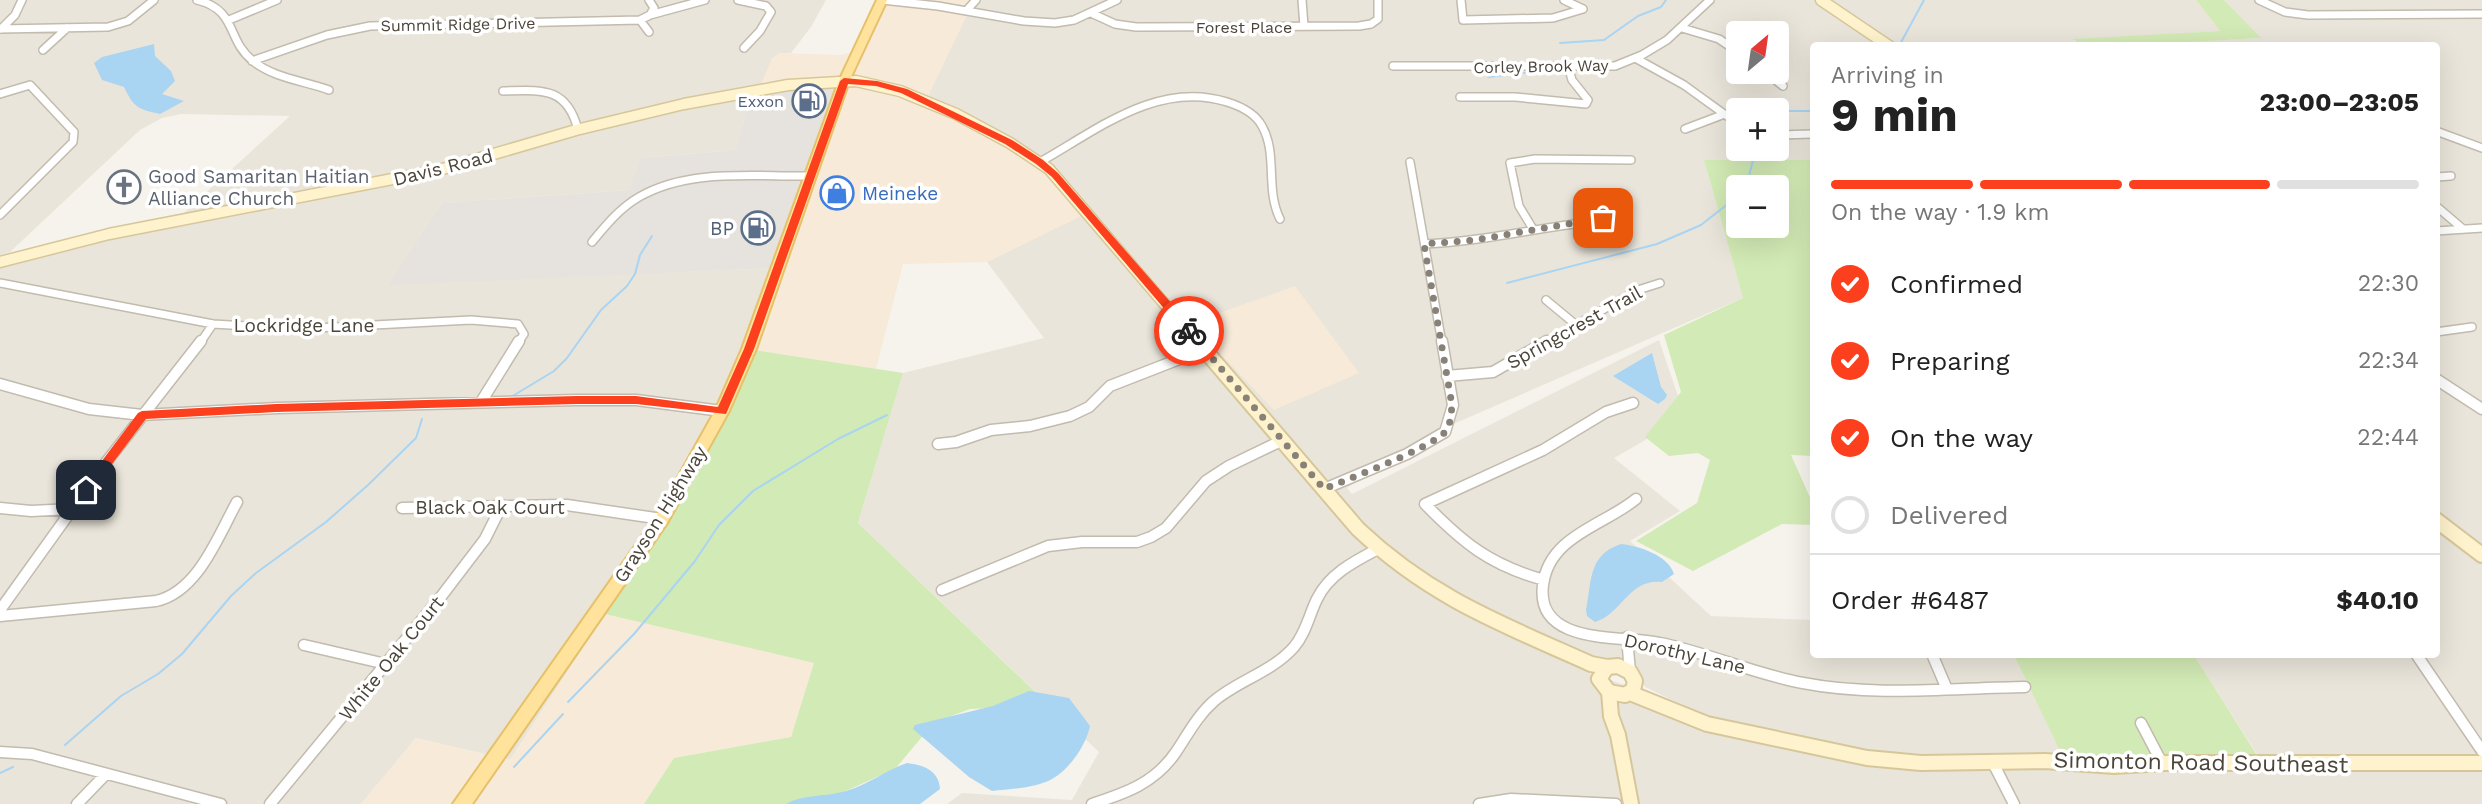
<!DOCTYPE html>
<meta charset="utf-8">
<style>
:root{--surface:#fff;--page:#f6f6f6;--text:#222;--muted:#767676;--line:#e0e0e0;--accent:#fc3f1d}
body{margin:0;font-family:"Work Sans",sans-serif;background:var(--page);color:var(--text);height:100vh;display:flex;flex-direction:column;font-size:26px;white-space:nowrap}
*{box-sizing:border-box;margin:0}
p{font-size:23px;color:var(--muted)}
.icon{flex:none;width:38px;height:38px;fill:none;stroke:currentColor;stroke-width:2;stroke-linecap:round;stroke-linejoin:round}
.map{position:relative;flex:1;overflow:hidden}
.drawer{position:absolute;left:1810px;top:42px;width:630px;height:616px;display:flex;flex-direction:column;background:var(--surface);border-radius:7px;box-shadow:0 7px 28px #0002}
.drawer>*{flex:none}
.needle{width:46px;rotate:29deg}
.fabs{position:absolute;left:1726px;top:21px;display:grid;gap:14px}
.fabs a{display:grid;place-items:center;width:63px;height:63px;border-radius:7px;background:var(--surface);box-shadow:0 7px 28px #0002;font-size:35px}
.pin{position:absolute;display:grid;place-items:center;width:60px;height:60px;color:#fff;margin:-30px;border-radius:14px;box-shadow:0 4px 10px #0006}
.courier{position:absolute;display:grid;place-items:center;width:70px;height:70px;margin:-35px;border:5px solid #fc3f1d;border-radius:50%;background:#fff;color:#222;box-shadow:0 2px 9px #0007}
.head em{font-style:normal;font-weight:700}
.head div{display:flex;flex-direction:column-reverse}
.head{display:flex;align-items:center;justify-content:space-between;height:119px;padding:0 21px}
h1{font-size:46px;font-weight:700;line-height:52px}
.bar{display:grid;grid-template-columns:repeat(4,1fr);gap:10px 7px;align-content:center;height:84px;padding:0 21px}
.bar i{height:9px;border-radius:5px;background:var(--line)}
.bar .on{background:var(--accent)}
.bar p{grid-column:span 4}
.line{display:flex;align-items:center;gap:18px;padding:0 21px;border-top:2px solid var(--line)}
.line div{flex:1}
ol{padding:0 21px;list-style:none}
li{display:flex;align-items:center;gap:21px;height:77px}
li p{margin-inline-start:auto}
li .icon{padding:7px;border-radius:50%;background:var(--accent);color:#fff;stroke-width:4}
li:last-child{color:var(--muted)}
li i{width:38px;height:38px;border:4px solid var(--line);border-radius:50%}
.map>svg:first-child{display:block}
.residential{fill:#eae5da;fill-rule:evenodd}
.commercial{fill:#f7ead8}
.industrial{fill:#e6e2dd}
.green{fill:#d2eab5;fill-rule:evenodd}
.water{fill:#a9d4f2}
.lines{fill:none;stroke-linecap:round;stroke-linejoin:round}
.stream{stroke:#a9d4f2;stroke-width:2}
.street-far1-casing{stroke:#c2bbae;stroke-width:10}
.street-casing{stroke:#c2bbae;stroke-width:13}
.secondary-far1-casing{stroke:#d6c79b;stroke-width:13}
.secondary-casing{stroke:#d6c79b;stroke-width:18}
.primary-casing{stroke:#e6c16a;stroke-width:4}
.street-far1{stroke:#fff;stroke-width:7}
.street{stroke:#fff;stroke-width:10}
.secondary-far1{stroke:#fff3cd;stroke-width:10}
.secondary{stroke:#fff3cd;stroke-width:14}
.primary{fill:#ffe39c;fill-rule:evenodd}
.route{fill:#fc3f1d}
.done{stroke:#878178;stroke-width:7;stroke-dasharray:0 12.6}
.labels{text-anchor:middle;stroke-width:7;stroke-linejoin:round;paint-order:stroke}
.far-street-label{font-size:16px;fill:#4b4439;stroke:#fff}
.far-service-label{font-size:16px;fill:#4e5e75;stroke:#fff;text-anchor:end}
.street-label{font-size:19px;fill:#4b4439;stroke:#fff}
.worship-label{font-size:19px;fill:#5b616d;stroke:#fff;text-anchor:start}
.shop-label{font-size:19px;fill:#366cbe;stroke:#fff;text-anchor:start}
.service-label{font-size:19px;fill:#4e5e75;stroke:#fff;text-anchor:end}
.near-street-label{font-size:23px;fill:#4b4439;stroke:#fff}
</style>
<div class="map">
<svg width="2482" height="804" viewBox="0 0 2482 804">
<rect width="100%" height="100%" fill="#f6f3ec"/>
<!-- residential -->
<path class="residential" d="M0,0H826L811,27L791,53H779L746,114L735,150L652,157L630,190L442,203L389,284L777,268L730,402L605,614L510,760L416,738L361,804H0V265L75,245L172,226L189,208L290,116L181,114L162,118L140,130L10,252L0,255Z
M974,0H2196L2220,31L2074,40L2081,46H1813V160H1704L1743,298L1428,435L1347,488L1352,494L1659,340L1679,399L1654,435L1614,458L1680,511L1630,541L1711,616L1813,620V654L2016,655L2260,759L2194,655L2436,654V46L2117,45L2260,38L2224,0H2482V804H947L962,793L1072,800L1099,752L858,523L903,373L1044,338L987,262L1090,211L926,99ZM1738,33H1776V72H1738ZM1738,110H1776V149H1738ZM1529,634L1599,663L1632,668L1645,687L1693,710L1613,681Z"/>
<!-- commercial -->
<path class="commercial" d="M890,0H974L927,99L1048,161L1091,211L987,262L903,264L876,369L748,349L777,268L760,87L772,58L779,53L841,55L856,51Z
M1295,286L1359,373L1274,410L1191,323Z
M605,614L814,663L791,737L674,758L644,804H361L416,738L510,760Z"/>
<!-- industrial -->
<path class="industrial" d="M840,79L777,268L388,285L442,203L630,190L641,158L735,150L746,114L760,87Z"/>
<!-- green -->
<path class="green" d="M2196,0H2224L2261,38L2117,46L2081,45L2073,39L2220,31Z
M1704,160H1813V456L1791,455L1813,504V525L1782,524L1693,571L1636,541L1697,503L1710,460L1698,453L1669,456L1645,437L1681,392L1664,335L1743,298ZM1738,187H1776V226H1738Z
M748,349L903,373L858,523L1050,706L970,709L943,719L921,738L895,769L841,793L797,804H644L674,758L791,737L814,663L605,614L730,402Z
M2014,655H2194L2260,760L2101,761L2063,757Z"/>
<!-- water -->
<path class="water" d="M154,44L155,56L171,71L175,81L162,94L184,101L160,114C138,109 134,108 124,87L102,80L94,63L102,57Z
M1652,353L1661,387L1667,395L1665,399L1658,404L1613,376Z
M1621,544C1639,546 1668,555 1674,574L1662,582C1629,578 1622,614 1595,622L1587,616L1586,610C1592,580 1588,555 1621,544Z
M1029,691L1069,698L1090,726C1086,745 1070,769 1052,779C1036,788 1010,789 992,791L969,777L913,729L915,725L993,706Z
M907,763C923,765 939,770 940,789L920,804H786C804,794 827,797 846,791C868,785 886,770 907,763Z"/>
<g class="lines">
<!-- stream -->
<path class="stream" d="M1560,43L1604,40L1638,16L1661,7L1666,0
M1899,46L1924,0
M1488,77L1546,70
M1776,111H1813
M1746,187L1756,149
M1507,283L1657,244L1701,225L1738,196
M511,397L554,371L567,358L601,310L627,286L635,274L640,255L652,236
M568,702L634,634L695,561L719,525L753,491L838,439L887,415
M65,745L121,696L158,674L182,654L231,596L256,573L326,522L368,485L416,438L422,419
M514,767L563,714
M0,773L13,767"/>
<defs>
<path id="street-far1" d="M197,0C238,10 226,40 253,61C273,78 305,81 329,90
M738,0L766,6L771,12L760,31L744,48
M882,0L938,6L1024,21L1055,23L1074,20L1117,0
M1302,0L1304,26
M1461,0L1463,20L1553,18L1583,9L1564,0
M2259,0L2285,12L2308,15L2482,14
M966,11L976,0
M1091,13L1115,24L1136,27L1359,26L1371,24L1378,19V0
M650,15L705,0
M229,20L277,0
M640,20L649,32
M1682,28L1719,39L1738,52
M0,29L108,27L128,21L154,0
M1,29L15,15L22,0
M43,50L67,28
M1637,59L1684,85L1738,124
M252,61L327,35L370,26L640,20L650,15L654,8L649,0
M1393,66H1615L1642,55L1667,40L1710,0
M1765,72L1783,86
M503,91C541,90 567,86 578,130
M0,94L30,85L74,132L73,142L0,215
M1460,97H1515L1586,104L1588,100L1572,80L1568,66
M1685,129L1722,115
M2436,131L2482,148
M1776,135L1813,134
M1040,162C1097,130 1158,80 1227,102C1240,106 1255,113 1262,126C1278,154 1265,189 1280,219
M1410,162L1442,343
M2436,177L2451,176
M2436,206L2463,229
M1533,229L1519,206L1510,163L1535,159L1631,160
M2436,231L2482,228
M592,242C606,225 620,208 639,197C689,168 753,177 809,176
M1425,244C1493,241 1560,222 1628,218
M0,283L213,324L296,329L471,320L518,324L524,334L518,343
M1546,300L1575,324
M2436,332L2472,327
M200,343L213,324
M1544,343L1638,290L1660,283"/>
<path id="street" d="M1447,376L1493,372L1547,341
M2436,379L2482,409
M0,384L89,409L142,415L277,408L577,400H636L722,411
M481,402L519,341
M938,444L956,442L991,430L1030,426L1070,416L1089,407L1110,386L1205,349
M1324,489L1407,454L1445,432L1453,405L1442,341
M1636,499C1603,526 1549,536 1543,585C1535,647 1625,635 1660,643C1709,653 1754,674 1803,683C1875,697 1952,688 2025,687
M0,508L31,511L72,509
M402,508L567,505L662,519
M1544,580C1490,565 1463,543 1425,504L1543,450L1606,412L1633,403
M942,590L1048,546L1082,542H1137L1151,537L1166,528L1206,481L1229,466L1283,440
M0,610L104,465L201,341
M0,616L156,601C198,592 218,536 237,502
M1627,637L1630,672
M304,645L386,664
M1932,654L1946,687
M2416,654L2482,751
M2141,723L2162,763
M0,752L32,754L221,804
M1993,763L2014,804
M77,804L106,774
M270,804L440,598L485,539L502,505
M1092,804C1126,793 1155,783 1176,752C1188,734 1198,715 1214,701C1239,680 1272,672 1294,647C1306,633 1309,615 1317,599C1329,574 1355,561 1378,549
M1479,804L1511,799L1616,804"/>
<path id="secondary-far1" d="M1821,0L1889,46
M0,262L109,234L439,170L576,130L684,104L788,85L856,81L900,91L956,114L1010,143L1049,169L1198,343"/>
<path id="secondary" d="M1197,341L1358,529C1431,598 1502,624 1591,664L1607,667
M2436,520L2482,555
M1618,666L1630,672L1635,681L1633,690L1625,695L1609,692L1599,679L1607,667Z
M1609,692L1611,716L1618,735L1631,804
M1630,693L1707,724L1867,758L1921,763L2045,761L2114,766L2164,763H2482"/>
<path id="primary" d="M877,0H887L849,81L756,349L729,411L667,523L472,804H453L657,515L715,411L742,349L839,81Z"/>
</defs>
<!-- street-far1 casing -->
<use href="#street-far1" class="street-far1-casing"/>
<!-- street casing -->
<use href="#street" class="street-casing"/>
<!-- secondary-far1 casing -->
<use href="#secondary-far1" class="secondary-far1-casing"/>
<!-- secondary casing -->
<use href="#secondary" class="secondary-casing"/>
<!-- primary casing -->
<use href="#primary" class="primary-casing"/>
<!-- street-far1 -->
<use href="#street-far1" class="street-far1"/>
<!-- street -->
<use href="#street" class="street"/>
<!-- secondary-far1 -->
<use href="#secondary-far1" class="secondary-far1"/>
<!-- secondary -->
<use href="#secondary" class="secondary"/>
<!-- primary -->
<use href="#primary" class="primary"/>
</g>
<!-- route -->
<path class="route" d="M844,78L877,81L907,89L1012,140L1043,160L1058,173L1193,328V333H1185L1052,177L1036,164L1005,144L901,93L876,86L848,84L754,349L726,414L636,404H577L276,412L146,419L90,493H82L80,490L138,413L142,411L276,404L577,396H636L718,407L744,349L840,81Z"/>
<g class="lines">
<!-- done -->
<path class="done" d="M1189,331L1324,489C1348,479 1431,448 1445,432C1451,424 1451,415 1452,405L1424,244L1475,240L1603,218"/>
</g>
<!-- icons -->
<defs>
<symbol id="fuel-ring" viewBox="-11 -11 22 22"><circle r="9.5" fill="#fff" stroke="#5c6f8a" stroke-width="1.5"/><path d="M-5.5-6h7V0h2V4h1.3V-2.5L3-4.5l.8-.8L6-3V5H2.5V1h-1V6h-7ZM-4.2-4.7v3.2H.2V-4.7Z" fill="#5c6f8a"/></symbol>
<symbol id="church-ring" viewBox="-11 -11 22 22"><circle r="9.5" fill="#fff" stroke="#6b7280" stroke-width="1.5"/><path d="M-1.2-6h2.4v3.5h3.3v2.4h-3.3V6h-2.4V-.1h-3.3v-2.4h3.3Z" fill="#6b7280"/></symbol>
<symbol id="shop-ring" viewBox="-11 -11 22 22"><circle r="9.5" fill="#fff" stroke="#3f7fe0" stroke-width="1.5"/><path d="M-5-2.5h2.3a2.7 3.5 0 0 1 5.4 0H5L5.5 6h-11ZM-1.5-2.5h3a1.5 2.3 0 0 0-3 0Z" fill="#3f7fe0"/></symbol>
</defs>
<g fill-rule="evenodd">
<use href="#fuel-ring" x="790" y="82" width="38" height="38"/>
<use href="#church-ring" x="105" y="168" width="38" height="38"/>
<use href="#shop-ring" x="818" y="174" width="38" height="38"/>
<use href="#fuel-ring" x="739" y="209" width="38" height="38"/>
</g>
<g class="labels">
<!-- far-street labels -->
<g class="far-street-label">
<text transform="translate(458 24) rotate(-1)" y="6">Summit Ridge Drive</text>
<text x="1244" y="33">Forest Place</text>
<text transform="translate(1541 66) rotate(-1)" y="6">Corley Brook Way</text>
</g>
<!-- far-service labels -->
<g class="far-service-label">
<text x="784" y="107">Exxon</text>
</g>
<!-- street labels -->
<g class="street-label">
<text transform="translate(443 167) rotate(-14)" y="7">Davis Road</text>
<text x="304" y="332">Lockridge Lane</text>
<text transform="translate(1574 327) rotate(-29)" y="7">Springcrest Trail</text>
<text x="490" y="514">Black Oak Court</text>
<text transform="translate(660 514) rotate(-58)" y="7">Grayson Highway</text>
<text transform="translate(1685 653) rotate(13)" y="7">Dorothy Lane</text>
<text transform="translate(391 658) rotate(-51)" y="7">White Oak Court</text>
</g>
<!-- worship labels -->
<g class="worship-label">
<text x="148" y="183">Good Samaritan Haitian<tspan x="148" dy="22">Alliance Church</tspan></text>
</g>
<!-- shop labels -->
<g class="shop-label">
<text x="862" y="200">Meineke</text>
</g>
<!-- service labels -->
<g class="service-label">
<text x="734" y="235">BP</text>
</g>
<!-- near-street labels -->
<g class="near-street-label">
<text transform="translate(2201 762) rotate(1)" y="8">Simonton Road Southeast</text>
</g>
</g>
</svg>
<div class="fabs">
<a><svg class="needle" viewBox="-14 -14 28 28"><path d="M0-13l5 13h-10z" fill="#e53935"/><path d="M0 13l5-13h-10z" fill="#767676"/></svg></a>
<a>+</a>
<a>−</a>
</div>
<div class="pin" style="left:1603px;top:218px;background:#ea580c"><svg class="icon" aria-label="bag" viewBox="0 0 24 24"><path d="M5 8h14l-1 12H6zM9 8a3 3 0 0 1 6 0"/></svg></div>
<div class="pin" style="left:86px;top:490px;background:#1f2937"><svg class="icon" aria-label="home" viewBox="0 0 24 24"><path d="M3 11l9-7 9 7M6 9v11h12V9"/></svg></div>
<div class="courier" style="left:1189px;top:331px"><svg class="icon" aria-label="bike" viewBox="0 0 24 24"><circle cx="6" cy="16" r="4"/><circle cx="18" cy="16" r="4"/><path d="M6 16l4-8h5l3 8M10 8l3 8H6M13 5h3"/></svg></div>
<section class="drawer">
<div class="head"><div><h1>9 min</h1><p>Arriving in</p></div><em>23:00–23:05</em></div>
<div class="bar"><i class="on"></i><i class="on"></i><i class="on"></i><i></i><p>On the way · 1.9 km</p></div>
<ol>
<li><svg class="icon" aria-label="check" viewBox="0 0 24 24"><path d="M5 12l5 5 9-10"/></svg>Confirmed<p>22:30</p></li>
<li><svg class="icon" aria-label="check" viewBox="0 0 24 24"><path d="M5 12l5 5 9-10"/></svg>Preparing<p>22:34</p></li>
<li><svg class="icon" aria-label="check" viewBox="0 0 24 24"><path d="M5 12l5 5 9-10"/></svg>On the way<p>22:44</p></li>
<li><i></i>Delivered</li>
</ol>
<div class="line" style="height:91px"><div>Order #6487</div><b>$40.10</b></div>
</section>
</div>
